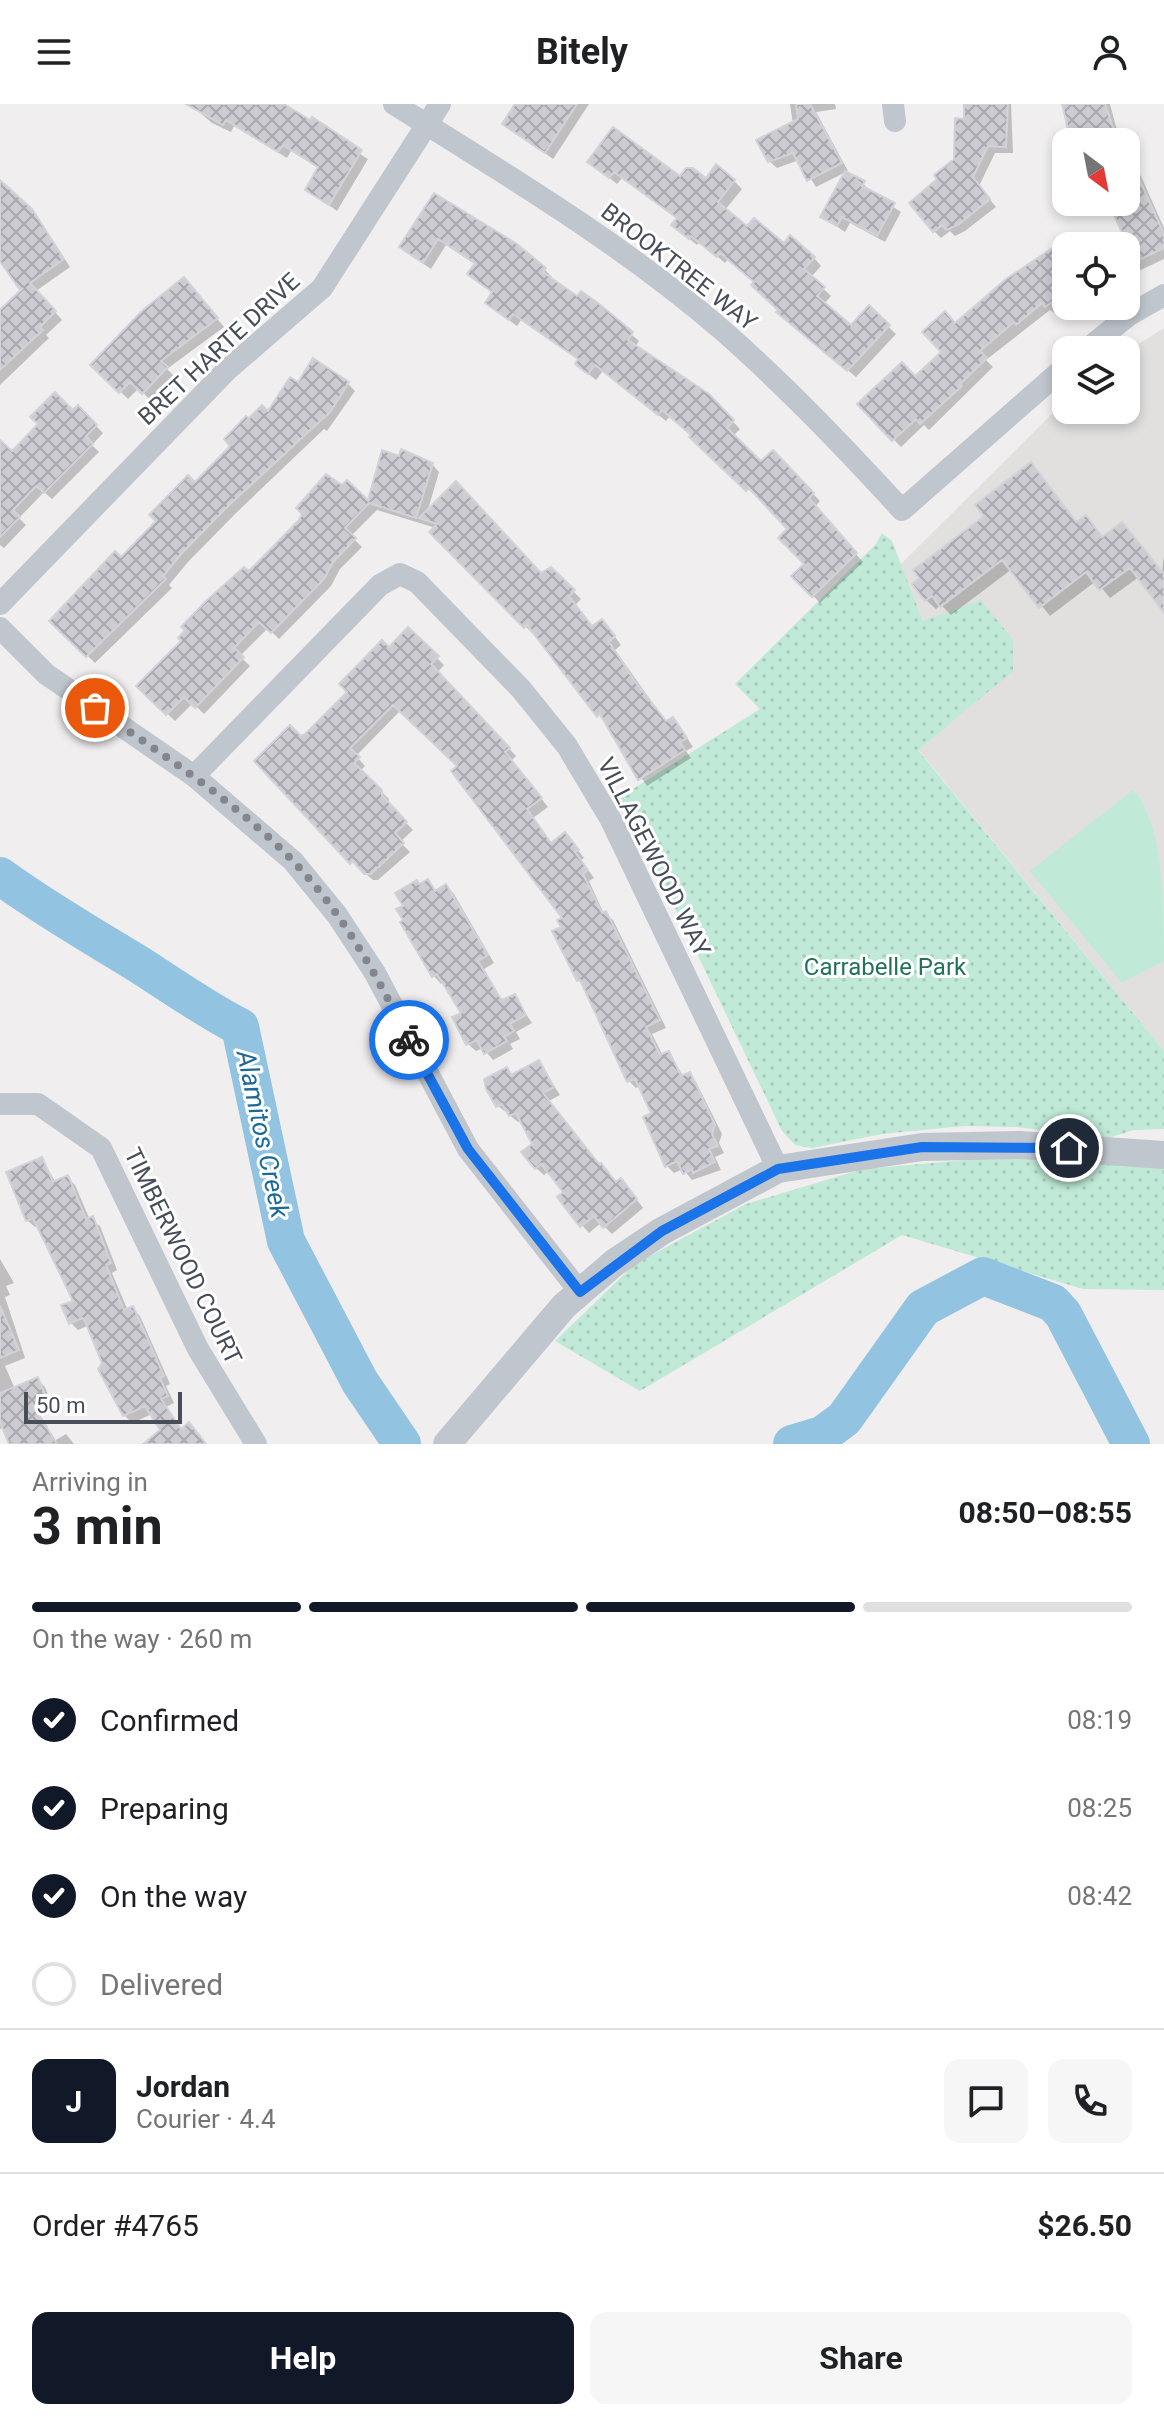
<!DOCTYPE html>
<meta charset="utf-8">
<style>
:root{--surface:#fff;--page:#f6f6f6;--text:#202124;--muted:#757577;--line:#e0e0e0;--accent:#111827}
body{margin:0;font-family:Roboto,sans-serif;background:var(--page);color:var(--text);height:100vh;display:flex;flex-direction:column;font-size:30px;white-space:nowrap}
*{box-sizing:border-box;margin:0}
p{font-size:26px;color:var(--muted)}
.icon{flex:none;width:44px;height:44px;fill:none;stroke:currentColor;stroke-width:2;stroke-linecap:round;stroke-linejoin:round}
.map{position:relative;height:1340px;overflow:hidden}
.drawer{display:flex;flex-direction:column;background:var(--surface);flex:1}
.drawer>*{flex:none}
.needle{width:52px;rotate:148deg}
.tools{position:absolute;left:1052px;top:24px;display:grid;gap:16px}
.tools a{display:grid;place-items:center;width:88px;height:88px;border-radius:16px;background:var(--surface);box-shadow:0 4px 12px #0003;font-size:40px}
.scale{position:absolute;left:24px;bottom:20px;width:158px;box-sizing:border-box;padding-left:8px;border:4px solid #484e59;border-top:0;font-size:22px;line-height:28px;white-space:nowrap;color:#484e59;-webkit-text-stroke:6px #fff;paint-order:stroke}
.pin{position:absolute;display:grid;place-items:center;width:68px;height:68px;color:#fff;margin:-34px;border:4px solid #fff;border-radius:50%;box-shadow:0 2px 8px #0007}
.courier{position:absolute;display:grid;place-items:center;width:80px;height:80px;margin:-40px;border:6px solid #1a73e8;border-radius:50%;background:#fff;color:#222;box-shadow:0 2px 10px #0007}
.overview em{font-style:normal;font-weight:700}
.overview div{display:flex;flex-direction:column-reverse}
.overview{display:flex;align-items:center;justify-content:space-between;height:136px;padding:0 32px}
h1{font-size:52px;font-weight:700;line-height:60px}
.bar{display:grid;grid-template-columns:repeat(4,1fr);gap:12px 8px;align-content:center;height:96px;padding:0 32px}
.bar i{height:10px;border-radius:6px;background:var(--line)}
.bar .on{background:var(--accent)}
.bar p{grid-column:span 4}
.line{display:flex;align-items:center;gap:20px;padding:0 32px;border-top:2px solid var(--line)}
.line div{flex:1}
.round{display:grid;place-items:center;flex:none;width:84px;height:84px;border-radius:16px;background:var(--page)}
ol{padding:0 32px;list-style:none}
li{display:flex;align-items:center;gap:24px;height:88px}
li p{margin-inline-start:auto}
li .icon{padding:8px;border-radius:50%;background:var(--accent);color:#fff;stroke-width:4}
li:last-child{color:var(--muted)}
li i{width:44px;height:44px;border:4px solid var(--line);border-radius:50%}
.button{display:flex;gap:16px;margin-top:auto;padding:16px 32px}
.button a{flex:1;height:92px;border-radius:16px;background:var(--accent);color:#fff;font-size:32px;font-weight:700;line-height:92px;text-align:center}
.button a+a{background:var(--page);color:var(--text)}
header{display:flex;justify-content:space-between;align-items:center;height:104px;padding:0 32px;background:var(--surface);font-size:36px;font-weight:700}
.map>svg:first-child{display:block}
.education{fill:#e1e0df}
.park{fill:url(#park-dots)}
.pitch{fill:#c0ead7}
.shadow{fill:#0003}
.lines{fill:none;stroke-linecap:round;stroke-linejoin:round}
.river{stroke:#92c4e2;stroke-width:38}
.building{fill:url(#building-cross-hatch);stroke:#d2d3d9;stroke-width:2}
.minor{stroke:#c0c6ce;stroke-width:22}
.tertiary{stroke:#c0c6ce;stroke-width:28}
.done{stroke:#83868d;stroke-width:8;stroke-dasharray:0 14.4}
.route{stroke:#1a73e8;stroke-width:10}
.labels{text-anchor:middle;stroke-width:6;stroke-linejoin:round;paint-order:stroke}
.street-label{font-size:24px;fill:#484e59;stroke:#fff}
.park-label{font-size:24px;fill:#217358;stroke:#fff}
.water-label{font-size:26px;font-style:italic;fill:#1b6999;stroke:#fff}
</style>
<header><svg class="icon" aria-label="menu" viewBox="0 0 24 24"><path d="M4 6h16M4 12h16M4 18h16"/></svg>Bitely<svg class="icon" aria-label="person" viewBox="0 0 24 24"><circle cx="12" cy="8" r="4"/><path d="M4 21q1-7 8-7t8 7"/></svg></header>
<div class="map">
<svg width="1164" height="1340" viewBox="0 0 1164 1340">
<defs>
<pattern id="park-dots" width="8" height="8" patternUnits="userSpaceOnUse" patternTransform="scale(2)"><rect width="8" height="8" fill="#c0ead7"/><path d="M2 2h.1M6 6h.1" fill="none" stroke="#a6cabb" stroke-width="1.8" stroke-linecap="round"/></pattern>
<pattern id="building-cross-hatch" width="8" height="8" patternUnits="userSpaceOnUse" patternTransform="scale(2)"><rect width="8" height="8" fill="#ccccd2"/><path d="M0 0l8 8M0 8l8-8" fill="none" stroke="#a8a8ad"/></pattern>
</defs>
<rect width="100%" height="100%" fill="#f0eeee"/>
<!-- education -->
<path class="education" d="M1164,224V947L918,645L945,569L900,461L1066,296V306H1126V248Z"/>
<!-- park -->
<path class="park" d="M882,429L892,437L923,517L981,496L1013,536V567L918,646L1164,947V1025L1134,1026L1105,1035L1017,1023L964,1022L882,1030L812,1044L795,1041L782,1027L666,785L617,695L760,605L735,580L876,440Z
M1024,1051L1164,1063V1186L1083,1185L902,1131L640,1287L555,1237L635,1160L746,1100L863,1065Z"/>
<!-- pitch -->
<path class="pitch" d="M1133,686C1164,717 1164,807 1164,857L1122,879L1030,767Z"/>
<!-- shadow -->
<path class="shadow" d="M190,0H280L368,55L337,107L307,86L320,65L291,47L287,54L234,22L231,28L212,19Z
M517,0H589L553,55L504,20Z
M790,0H835L836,5L816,8L848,67L816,83L799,56L777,64L769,57L793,20Z
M966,0H1011L1013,49H995L979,82L996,103L965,127L955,132L950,127L941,134L934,127L940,76L956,56Z
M1064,0H1110L1120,38H1079Z
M1126,50L1140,70L1164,124V155L1126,173V142H1105L1126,132L1109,98H1126Z
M590,58L681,75L734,77L742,85L725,106L747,125L814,154L821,162L811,173L831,192L824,200L851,224L869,204L896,230L856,273L786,215L756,178L728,155L725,159L700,137L697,141L681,128L678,115L622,74L617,80Z
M0,79L39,115L70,163L36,187L62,216L46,231L49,234L0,281V209L23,186L0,154Z
M863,79L870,88L901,108L885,138L850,119L845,128L823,113Z
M434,91L544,165L552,173L550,176L578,195L597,201L639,237L635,243L708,292L740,325L733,332L761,359L773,349L820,397L815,403L863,458L820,499L794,472L806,460L790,425L693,332L670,312L666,317L603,267L596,276L585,267L580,257L521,216L517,222L495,206L487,199L494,189L476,161L446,141L431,165L409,150L401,143Z
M1064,139L1067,142L1066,201L1054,209L1050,206L986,256L993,263L929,326L924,321L901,343L860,300L915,274L944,248L956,221Z
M191,183L224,223L167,265L174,272L150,296L139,284L128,295L93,261Z
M348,280L355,287L327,327L324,325L235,410L188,458L169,481L172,484L95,559L52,517L121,456L269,310Z
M78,304L103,329L92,341L99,348L52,395L44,388L19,414L26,421L4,444L0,441V353L12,349Z
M384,349L432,360L439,368L427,409L542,471L551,465L581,495L575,501L593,524L609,525L621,541L615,546L667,619L672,615L680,623L693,643L686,647L691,654L647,682L605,619L535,528L533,530L432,428L436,424L377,406L351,432L362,443L340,465L331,482L279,535L268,524L240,552L250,562L204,610L193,599L175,617L139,582L249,470L347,379L369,400Z
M1040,370L1078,419L1085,413L1104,434L1122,421L1162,468L1164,452V506L1139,473L1110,494L1096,477L1050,512L1012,465L951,511L941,501L936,505L926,496Z
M408,525L444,561L437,569L516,652L511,657L548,703L533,714L552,740L572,738L584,754L581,756L594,774L589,777L604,810L613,816L666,924L652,930L663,952L669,950L684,973L689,971L696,978L722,1030L719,1039L724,1049L715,1053L721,1066L692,1076L683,1065L674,1069L667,1062L654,1010L640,982L636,984L629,977L586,883L579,876L563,824L565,815L460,662L401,606L356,652L365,662L360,667L389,695L388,700L413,726L400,738L410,748L378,776H373L352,758L300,635Z
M427,777L437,788L446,782L454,790L494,859L484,865L503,898L514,892L532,919L516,928L520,935L510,940L513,945L493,956L483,944L476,947L468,940L463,910L444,878L441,880L434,872L402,819L405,802Z
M539,958L560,991L549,997L600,1062L617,1080L628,1084L643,1104L612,1130L601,1119L589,1129L582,1121L566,1089L549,1067L544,1071L536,1064L534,1040L522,1016L518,1018L498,1002L506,965L513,972Z
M42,1055L56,1079L68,1074L75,1081L90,1116L100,1122L117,1166L112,1169L128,1207L133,1205L140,1212L170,1280L166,1282L174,1299L166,1303L182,1326L205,1340H150L163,1326L152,1310L132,1319L124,1311L87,1222L78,1226L70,1218L75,1198L39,1121L35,1123L27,1116Z
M0,1155L14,1179L6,1182L10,1191L5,1193L25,1254L5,1262L15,1285L38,1276L45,1283L53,1304L40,1311L48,1323L14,1336L4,1323L0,1325Z
M66,1330L74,1340H49Z"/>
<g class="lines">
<!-- river -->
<path class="river" d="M0,772C44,804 89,830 135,858C170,880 203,904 240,923L286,1137L360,1278L402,1340
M792,1340L822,1331L844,1315L923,1204L983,1172L1053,1199L1063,1210L1131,1340"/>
</g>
<!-- building -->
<path class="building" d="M186,0H284L310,16L312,13L362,46L329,101L305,86L318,63L283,41L278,48L226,16L223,21Z
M515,0H577L545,49L502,20Z
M796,0H810L842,59L807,77L793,49L768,58L756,36L798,15Z
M964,0H1008L1006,43L988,42L973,73L990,95L958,121L946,126L942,121L933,128L909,99L937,75L934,71L954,55L955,14L964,15Z
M1062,0H1105L1118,38H1071Z
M613,23L680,72L686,64H693L706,74L716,60L735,76L718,98L747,122L754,114L784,139L790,131L815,153L804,165L825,183L817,192L851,221L869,201L890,221L847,267L776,208L778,206L751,181L754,178L720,149L717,153L691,132L689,135L671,121L677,114L614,68L609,74L587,58Z
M1126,46L1164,130V144L1126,162V137L1108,98H1126Z
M845,67L865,77L862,82L895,99L877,132L842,113L837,122L820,113Z
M0,76L32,105L64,155L30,179L56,207L40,223L43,226L0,266V206L23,184L20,186L0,157Z
M434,89L517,140L546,164L543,168L577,192L581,187L598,199L633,228L628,236L709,290L734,316L727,324L761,357L773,346L814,389L809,394L857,449L812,493L791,472L804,460L778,434L787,425L749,384L746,387L689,333L691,331L662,306L658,311L595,261L588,270L575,260L578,255L513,210L509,216L485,199L492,188L467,170L475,159L438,135L423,159L399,143Z
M1066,135V188L1045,203L1042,199L1016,221L1014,218L980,247L987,254L960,280L962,282L920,320L916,315L892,337L857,300L902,258L915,272L941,248L922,228L945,207L955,219L1006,175Z
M184,173L218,214L161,257L168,263L142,290L130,278L119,289L90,261L143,206Z
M313,254L349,278L331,307L228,402L181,450L163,472L166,475L86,553L49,517L115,447L121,453L156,417L149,411L188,371L195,378L230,342L224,335L246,312L249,314L262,301L268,307L290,273L298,278Z
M55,288L73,306L78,301L97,321L86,332L93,340L44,389L36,382L13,406L20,413L0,433V336L12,347L38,320L30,313Z
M401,345L433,359L416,414L369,399L345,424L356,434L333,458L324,475L271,529L259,518L234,544L244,553L195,604L184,593L166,611L136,582L181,537L178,534L185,526L181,523L207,496L244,463L249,467L299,416L302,410L296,404L326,370L342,381L347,376L368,396L382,346L399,352Z
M1031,358L1076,418L1086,411L1102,433L1122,418L1164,470V509L1130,464L1099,486L1086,468L1039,504L1002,456L940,503L932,492L925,497L912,480L919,474L913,466L984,412L975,401Z
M456,377L541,469L551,463L575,486L569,492L592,522L602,515L615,532L609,538L634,576L666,617L673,613L687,634L680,638L685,646L638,676L600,610L597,613L527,521L524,524L429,428L437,420L419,414Z
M408,523L439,552L431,560L510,644L505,648L542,694L527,705L551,739L565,728L579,746L575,748L588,766L583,770L602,809L606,807L660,916L646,923L660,951L669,947L681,972L690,968L715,1021L712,1030L718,1042L709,1045L715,1058L693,1069L692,1065L683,1070L677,1057L665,1063L643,1013L651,1009L635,975L627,978L580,876L577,877L552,827L561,823L557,816L562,814L451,667L457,662L393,601L350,644L360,653L354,659L382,686V691L407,718L395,729L404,739L371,770H364L353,757L350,760L254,657L290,621L301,632L305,630L347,588L339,580L382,536L389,543Z
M428,775L435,787L446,780L488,851L478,857L499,892L502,896L515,890L526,911L510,920L514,927L504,933L507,937L484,950L477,936L466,941L452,913L461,909L437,870L432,873L400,818L403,816L396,805L403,802L395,789L417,776L419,780Z
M539,956L554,983L543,989L599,1060L601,1059L616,1078L621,1074L637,1095L603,1124L594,1112L580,1123L557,1093L563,1088L541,1060L535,1065L521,1048L532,1040L516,1009L509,1012L502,1000L496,1003L486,985L484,975L507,963L511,971Z
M42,1053L53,1078L68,1071L86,1115L93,1112L111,1159L106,1161L124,1206L133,1202L164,1272L160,1274L168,1292L161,1295L181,1325L189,1318L206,1340H143L160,1326L145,1302L123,1312L98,1265L102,1259L85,1217L82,1214L69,1220L61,1201L73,1197L33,1114L26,1117L6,1068Z
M0,1202L19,1246L0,1254Z
M38,1273L47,1296L34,1303L57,1340H9L0,1318V1289Z"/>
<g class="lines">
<!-- minor -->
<path class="minor" d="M394,0C505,70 620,138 721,225C785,281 844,343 902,406L1066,262
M893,0L895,17
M1086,246L1129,211L1164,191
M0,500L227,266L322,184L440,0
M0,524L46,570L194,672L293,757L337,811L375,869L468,1045L580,1188
M194,672L380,481L400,470L417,478L521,585L567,642L611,716L778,1065
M0,1000H38L101,1044L198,1245L256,1340"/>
<!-- tertiary -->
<path class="tertiary" d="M447,1340L564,1202L614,1159L662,1127L778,1065L922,1043L1020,1041L1164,1051"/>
</g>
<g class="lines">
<!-- done -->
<path class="done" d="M95,604C163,651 235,697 293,757C343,809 377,872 409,936"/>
<!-- route -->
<path class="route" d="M409,936L468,1045L580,1188L662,1127L778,1065L922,1043L1069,1044"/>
</g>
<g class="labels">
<!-- street labels -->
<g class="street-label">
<text transform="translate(679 163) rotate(38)" y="8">BROOKTREE WAY</text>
<text transform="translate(219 245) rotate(-43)" y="8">BRET HARTE DRIVE</text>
<text transform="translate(654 753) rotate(63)" y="8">VILLAGEWOOD WAY</text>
<text transform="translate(183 1152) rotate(64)" y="8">TIMBERWOOD COURT</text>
</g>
<!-- park labels -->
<g class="park-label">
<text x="885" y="871">Carrabelle Park</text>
</g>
<!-- water labels -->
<g class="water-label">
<text transform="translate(263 1030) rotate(78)" y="9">Alamitos Creek</text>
</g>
</g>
</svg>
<div class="tools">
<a><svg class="needle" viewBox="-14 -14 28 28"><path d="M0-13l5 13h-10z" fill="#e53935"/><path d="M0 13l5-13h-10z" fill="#757577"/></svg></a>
<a><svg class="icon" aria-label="locate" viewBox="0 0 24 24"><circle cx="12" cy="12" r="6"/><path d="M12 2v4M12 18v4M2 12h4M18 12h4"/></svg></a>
<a><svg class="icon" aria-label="layers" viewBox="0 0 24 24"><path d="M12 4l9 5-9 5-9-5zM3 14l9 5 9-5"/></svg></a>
</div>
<div class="scale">50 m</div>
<div class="pin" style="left:95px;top:604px;background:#ea580c"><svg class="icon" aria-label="bag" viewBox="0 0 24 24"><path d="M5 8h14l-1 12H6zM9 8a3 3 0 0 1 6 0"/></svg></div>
<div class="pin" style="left:1069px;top:1044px;background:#1f2937"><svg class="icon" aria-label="home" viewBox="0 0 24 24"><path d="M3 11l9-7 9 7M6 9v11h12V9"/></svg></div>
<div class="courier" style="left:409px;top:936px"><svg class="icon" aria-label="bike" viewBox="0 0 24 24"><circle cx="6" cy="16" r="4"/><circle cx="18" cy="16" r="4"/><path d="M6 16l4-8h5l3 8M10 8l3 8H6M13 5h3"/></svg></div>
</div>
<section class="drawer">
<div class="overview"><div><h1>3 min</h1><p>Arriving in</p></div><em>08:50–08:55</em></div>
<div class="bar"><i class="on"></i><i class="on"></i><i class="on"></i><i></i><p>On the way · 260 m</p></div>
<ol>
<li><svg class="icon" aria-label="check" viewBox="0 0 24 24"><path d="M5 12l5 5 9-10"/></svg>Confirmed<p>08:19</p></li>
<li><svg class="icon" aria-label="check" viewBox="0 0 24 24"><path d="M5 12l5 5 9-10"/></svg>Preparing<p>08:25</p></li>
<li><svg class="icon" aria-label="check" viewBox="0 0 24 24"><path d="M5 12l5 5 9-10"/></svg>On the way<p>08:42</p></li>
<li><i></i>Delivered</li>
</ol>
<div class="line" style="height:144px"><b class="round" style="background:var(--accent);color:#fff">J</b><div><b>Jordan</b><p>Courier · 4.4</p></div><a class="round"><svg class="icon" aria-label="chat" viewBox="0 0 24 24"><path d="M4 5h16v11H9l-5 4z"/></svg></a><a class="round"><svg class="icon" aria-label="phone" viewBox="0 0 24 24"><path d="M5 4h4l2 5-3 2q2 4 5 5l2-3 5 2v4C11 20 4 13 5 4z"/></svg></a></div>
<div class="line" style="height:104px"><div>Order #4765</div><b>$26.50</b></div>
<div class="button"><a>Help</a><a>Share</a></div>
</section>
